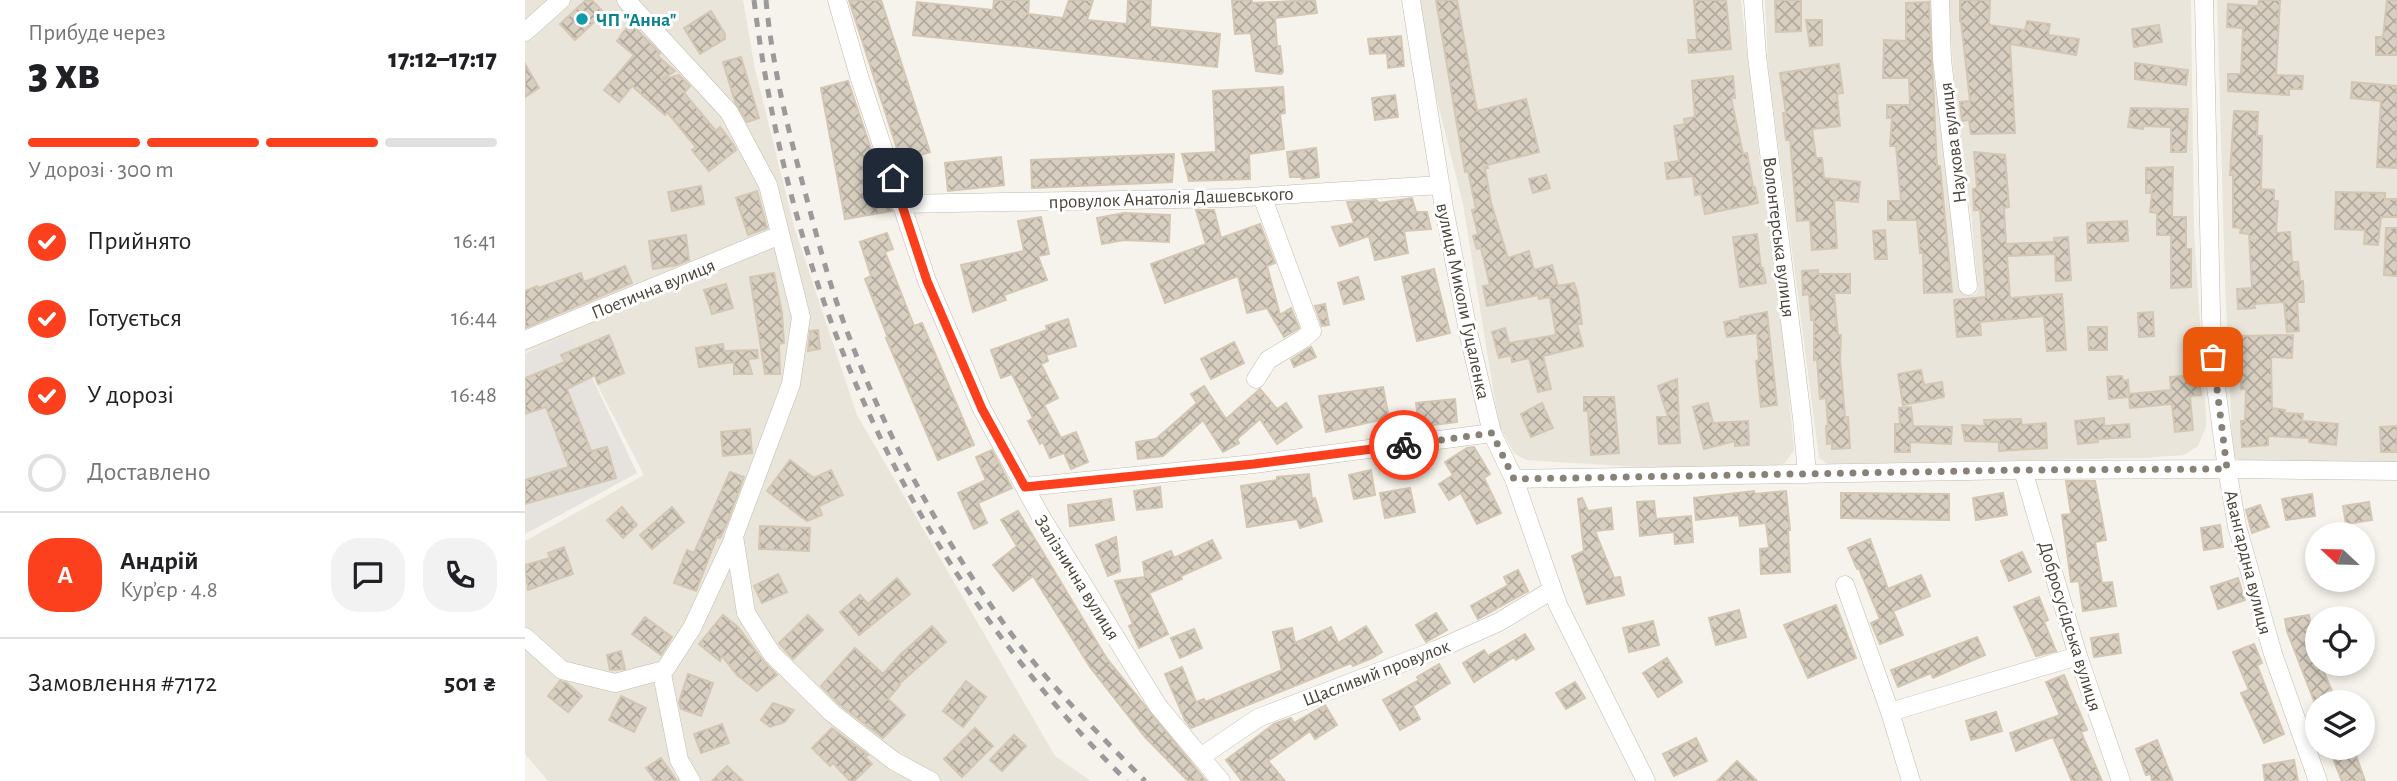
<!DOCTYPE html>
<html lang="uk">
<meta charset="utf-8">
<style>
:root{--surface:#fff;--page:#f2f2f2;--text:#202124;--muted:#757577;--line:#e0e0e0;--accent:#fc3f1d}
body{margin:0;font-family:"Alegreya Sans",sans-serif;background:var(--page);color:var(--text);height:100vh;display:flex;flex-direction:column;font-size:26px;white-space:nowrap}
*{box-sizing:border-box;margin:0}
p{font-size:23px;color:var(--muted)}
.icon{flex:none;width:38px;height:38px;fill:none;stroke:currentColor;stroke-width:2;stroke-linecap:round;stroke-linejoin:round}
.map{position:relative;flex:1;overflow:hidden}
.panel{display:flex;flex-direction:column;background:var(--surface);width:525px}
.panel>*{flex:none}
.needle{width:46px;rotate:292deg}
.tools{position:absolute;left:1780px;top:522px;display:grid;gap:14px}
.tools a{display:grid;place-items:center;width:70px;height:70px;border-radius:50%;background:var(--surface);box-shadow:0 4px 10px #0003;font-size:35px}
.pin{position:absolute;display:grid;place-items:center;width:60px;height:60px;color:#fff;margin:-30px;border-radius:14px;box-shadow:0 4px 10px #0006}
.courier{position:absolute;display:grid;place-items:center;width:70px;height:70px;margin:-35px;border:5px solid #fc3f1d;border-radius:50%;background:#fff;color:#222;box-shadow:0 2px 9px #0007}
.overview em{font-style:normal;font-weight:800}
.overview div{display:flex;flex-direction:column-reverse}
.overview{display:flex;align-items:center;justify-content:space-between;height:119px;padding:0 28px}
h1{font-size:46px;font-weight:800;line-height:52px}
.bar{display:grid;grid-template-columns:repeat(4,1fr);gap:10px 7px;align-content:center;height:84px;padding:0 28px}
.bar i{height:9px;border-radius:5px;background:var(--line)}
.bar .on{background:var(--accent)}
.bar p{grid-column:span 4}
.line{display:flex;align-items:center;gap:18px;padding:0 28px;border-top:2px solid var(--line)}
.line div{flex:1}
.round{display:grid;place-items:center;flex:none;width:74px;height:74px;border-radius:28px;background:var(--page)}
ol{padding:0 28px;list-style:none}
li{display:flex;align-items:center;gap:21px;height:77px}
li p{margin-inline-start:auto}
li .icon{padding:7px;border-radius:50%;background:var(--accent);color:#fff;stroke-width:4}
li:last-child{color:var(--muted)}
li i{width:38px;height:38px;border:4px solid var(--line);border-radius:50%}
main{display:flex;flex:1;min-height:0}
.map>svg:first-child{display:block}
.residential{fill:#eae5da}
.industrial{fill:#e6e2dd}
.building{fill:url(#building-cross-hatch);stroke:#d3c7b4;stroke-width:2}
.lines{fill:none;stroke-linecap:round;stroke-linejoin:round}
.minor-casing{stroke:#c2bbae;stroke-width:19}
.minor{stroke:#fff;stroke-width:18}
.rail{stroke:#9a9a9a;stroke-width:5;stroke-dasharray:9 9;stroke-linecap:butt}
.done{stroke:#878178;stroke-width:7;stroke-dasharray:0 12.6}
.route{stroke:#fc3f1d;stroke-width:9}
.culture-dot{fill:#0f9aa8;stroke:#fff;stroke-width:2.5}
.labels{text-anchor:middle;stroke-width:6;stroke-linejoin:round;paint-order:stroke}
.culture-label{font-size:19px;font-weight:bold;fill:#0d838f;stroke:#fff;text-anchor:start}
.street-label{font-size:19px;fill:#4b4439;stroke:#fff}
</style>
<main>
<section class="panel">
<div class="overview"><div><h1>3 хв</h1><p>Прибуде через</p></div><em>17:12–17:17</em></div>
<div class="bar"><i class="on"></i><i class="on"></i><i class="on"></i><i></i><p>У дорозі · 300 m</p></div>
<ol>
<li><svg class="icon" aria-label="check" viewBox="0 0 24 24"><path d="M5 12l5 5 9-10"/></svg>Прийнято<p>16:41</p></li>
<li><svg class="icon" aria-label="check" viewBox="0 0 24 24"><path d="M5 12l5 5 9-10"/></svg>Готується<p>16:44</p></li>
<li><svg class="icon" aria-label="check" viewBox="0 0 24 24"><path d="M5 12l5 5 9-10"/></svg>У дорозі<p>16:48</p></li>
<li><i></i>Доставлено</li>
</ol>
<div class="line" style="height:126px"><b class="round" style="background:var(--accent);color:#fff">А</b><div><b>Андрій</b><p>Кур’єр · 4.8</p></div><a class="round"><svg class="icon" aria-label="chat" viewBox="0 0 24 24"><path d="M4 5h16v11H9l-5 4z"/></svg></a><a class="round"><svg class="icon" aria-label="phone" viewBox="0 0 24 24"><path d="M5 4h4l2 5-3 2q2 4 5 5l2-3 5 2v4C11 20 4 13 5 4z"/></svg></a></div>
<div class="line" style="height:91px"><div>Замовлення #7172</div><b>501 ₴</b></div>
</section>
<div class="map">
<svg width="1872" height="781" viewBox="0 0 1872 781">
<defs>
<pattern id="building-cross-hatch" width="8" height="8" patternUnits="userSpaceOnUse" patternTransform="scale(1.75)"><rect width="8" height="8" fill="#d8cfc1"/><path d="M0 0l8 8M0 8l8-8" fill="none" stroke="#b1aa9e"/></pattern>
</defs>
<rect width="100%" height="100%" fill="#f6f3ec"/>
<!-- residential -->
<path class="residential" d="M0,0H218L230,69L270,230L332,415L530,756L566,781H23L0,754V541L119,475L47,336L0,352Z
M894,0H1216L1239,197L1256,306L1269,450L1260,463L1247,467L1131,468L1001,460L989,453L974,425L938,204L909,88Z
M1240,0H1407L1435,289L1440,294L1450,295L1453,291L1446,213L1432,118L1423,0H1666L1669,232L1681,415V427L1673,446L1659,455L1618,458L1303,464L1294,458L1243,67Z
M1692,0H1872V463L1720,462L1710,458L1707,438L1700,283Z"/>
<!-- industrial -->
<path class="industrial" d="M47,335L112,473L0,534V353Z"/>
<!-- building -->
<path class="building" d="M61,0H67L79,13L50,40L35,24Z
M324,0H356L405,152L376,161Z
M469,0H504L503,14L538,18L544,0H568L562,20L602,24L603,0H626L625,27L695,34L692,67L388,35L392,2L468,10Z
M707,0H727V3L790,0L792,13L750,18L752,46H755L758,72L756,74L731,71L726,33L710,34Z
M911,0H932L952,111L1001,99L1014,152L962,165L963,168H960L966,203L983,258L1004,251L1009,270L1027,265L1033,286L1049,283L1053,295L1057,324H1052L1058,346L1018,356L1026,389L1013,392L1004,358L987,362L986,355L974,358L967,332L980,328L984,343L1031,335L1025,297L1014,299L1013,295L962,306L958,286L965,285L956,248L952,249L948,236L953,234L947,210L951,209L943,171L940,172Z
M1169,0H1201L1206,49L1164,53L1163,40H1172Z
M1250,0H1276V31L1251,32Z
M1435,0H1465L1464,25L1500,30L1502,21L1525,24L1523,35L1554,39L1551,55L1485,44L1490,133L1446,134L1444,120L1437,121L1435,102L1445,101L1436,21H1435Z
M1734,0H1755L1751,75L1778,76L1777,89H1764V95L1703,91V74H1716L1718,28L1702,27L1703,4L1733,6Z
M1862,0H1872V55H1851V37H1858Z
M1404,2L1412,166H1415L1427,292L1399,293L1398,253H1395L1392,220H1363V201H1376L1371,146H1365L1367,118H1362V105H1385L1384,78H1358L1359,40L1381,41V3Z
M186,11L200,34V39L175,54L159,28Z
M1281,20H1297V45L1285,46Z
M105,23L135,53L133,56L150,71L136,80L154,75L165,86L159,93L191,131L195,127L208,144L211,150L184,171L167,150L171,147L142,112L140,115L107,86L94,102L79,90L109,55L92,41Z
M1634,25L1637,42L1609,47L1607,29Z
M876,36L879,66L863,68L862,53L845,54L843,39Z
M216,57L234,118L222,122L210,102L198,62Z
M1610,63L1663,70L1661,85L1610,79Z
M0,64L14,88L0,97Z
M1314,64L1318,93L1312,94L1315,126L1287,129L1291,158H1297L1299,178L1335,182L1333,202L1309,200L1312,248L1287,250L1285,220L1272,221L1265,140H1261L1258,113H1261L1255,73Z
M1208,76L1210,98H1206L1218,154L1222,153L1228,187H1230L1233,203L1180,214L1176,194L1170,195L1168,176L1142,179L1140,163L1154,161L1149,126L1160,124L1159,119L1170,117L1167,81Z
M323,81L367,211L320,219L296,88Z
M1827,82L1872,86V168L1852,167L1856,101L1826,98Z
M758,87L760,113L755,114L759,149L724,154L725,179L664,181L657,154L691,152L688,91Z
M870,95L873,117L850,120L847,98Z
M1606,108L1663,109L1661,152H1646V127L1618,126V129L1603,127Z
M1709,111L1733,112L1732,136H1737L1736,189L1749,190V201H1753L1751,233L1765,232L1767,262H1773L1775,281H1778L1779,302H1772L1774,331L1762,332L1759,302L1729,304L1730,308L1713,309L1712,289L1727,288L1724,234L1715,233L1716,228L1708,227V175H1705Z
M791,148L794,177L777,179L776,177H765L762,152Z
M1449,152L1480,155L1484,207L1479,208L1481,244L1529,242V238L1543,237L1546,280L1531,281L1530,254L1482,256L1485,298L1537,294L1541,350L1522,351L1519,316L1455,322L1456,335L1432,337L1429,300L1461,297L1455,210H1449L1448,189L1452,188Z
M649,154L647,182L507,188L506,160Z
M476,157L479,185L423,191L420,163Z
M1648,167L1647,217H1661V249H1666V287L1646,288V235H1632V213L1625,212L1627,193H1621V168Z
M1021,175L1025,188L1008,193L1004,179Z
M176,186L179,204L147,211L143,192Z
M232,191L242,228L223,235L211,198Z
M1811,192L1860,193V199H1872V217H1856L1853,245L1839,244L1840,230L1810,229Z
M887,198L891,212H902L906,229L879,231L883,253L850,260L844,236L815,246L807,227L829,223L822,202L851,200L854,203Z
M671,210H689L696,238L735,224L750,263L742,266L755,315L766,308L774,328L771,330L759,337L742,308L722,313L713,276L640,303L626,264L681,244Z
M599,213L645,215L644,242L599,240L577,244L572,218Z
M516,217L524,254L513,256L522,280L479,295L481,300L448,312L436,265L499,251L493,221Z
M1602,221L1603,241L1563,243L1562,223Z
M1861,228H1872V276L1859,275Z
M1360,230L1362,259H1350L1348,231Z
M362,233L368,249L360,252L389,326L397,323L449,445L413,460L361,338H363L340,279L346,276L335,242Z
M1232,234L1236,268H1238L1241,283L1215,287L1208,237Z
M161,235L164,260L152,265L128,269L124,241Z
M100,266L107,283L0,328V291L12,286L13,288L56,273L59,282Z
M909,269L925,333L892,341L877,277Z
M1293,270V274H1325V293H1309L1313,335H1316L1315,359L1320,417H1323L1325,448L1307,449V443L1302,444L1301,426H1303L1301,398L1295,399L1292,359L1289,360V320H1286L1284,294L1278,295L1277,271Z
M249,273L257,313L259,343L254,344L255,374H240L225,277Z
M833,277L839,299L819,304L813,283Z
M201,284L208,308L187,314L179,290Z
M800,304L804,325L797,326L790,306Z
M1242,312L1252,405L1236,407L1231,361L1234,360L1232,333L1202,337L1199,322L1215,319V317Z
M1628,312L1629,336L1614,337L1613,313Z
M543,319L551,346L521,355L523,361L516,364L533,398L519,405L536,438L551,432L563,462L546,469L539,453L525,458L518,442L515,444L503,421L508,418L487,374L476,378L466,350L522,330L521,326Z
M1563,327H1582V350H1564Z
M293,330L295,349L283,351L285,331Z
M84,335L99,373L73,384L70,375L42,389L66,451L82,447L91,478L0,504V480L44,467L21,407L0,414V378L40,362L36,355Z
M1768,335L1767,358L1746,357L1747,408L1760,410L1759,413L1778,414L1777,421L1813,424L1811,445L1784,442V438L1743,436V445L1717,447L1716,421H1720L1721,389H1716L1714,336Z
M709,342L719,363L686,379L676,359Z
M198,344L199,351L232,350L233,358L223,359L227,374H209V362L174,367L171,348Z
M786,347L791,357L769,367L766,360Z
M1396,370L1399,385L1417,382L1419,397L1378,405L1373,374Z
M1674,375L1676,395L1665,396L1668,430L1650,432L1647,404L1605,408L1604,397L1584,399L1582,377L1597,376L1598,381L1603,380L1604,394L1646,390L1645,377Z
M1152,379L1155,443L1134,444L1132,417H1143L1133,386Z
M679,386L701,419L735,389L752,409L761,403L777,427L752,444L735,419L712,439L714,443L698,452L678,420L638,456L613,459L611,442L631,439L672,403L666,394Z
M858,387L864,418L801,432L794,396Z
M1059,397H1089L1094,453L1066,455L1063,411H1059Z
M930,399L932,422L894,427L891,403Z
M1017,403L1028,428L1006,437L996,414Z
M1183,403L1188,423L1223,421L1224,445L1210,446V441L1179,449L1168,407Z
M1386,407L1388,426L1427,427L1426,444L1385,442V452H1370V424H1375L1374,408Z
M1579,418V426L1604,424L1605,437L1573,439V442L1553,444L1550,421Z
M1496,419L1497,425L1521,423L1522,448L1474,451V442L1440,441L1437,425L1460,426L1459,420Z
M1872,426V452H1856L1855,427Z
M225,429L227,453L198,456L196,432Z
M949,447L965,474L959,478L976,513L952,524L936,493L924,500L914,484L928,475L920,462L942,448Z
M467,450L487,488L453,503L462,523L449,529L433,493L461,480L451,457Z
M265,460L289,478L306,470L318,495L294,506L297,515L282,521L242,491Z
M846,470L850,495L829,499L824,475Z
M205,472L219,477L202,523L195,538L192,537L171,591L149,583L162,550L169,553Z
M784,474L787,499L790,498L797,521L775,528L772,519L722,527L716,486L752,480V477Z
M1541,481H1570L1581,540L1570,542L1577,583L1587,582L1591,606L1558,611L1554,581L1546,582L1537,515L1546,514Z
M635,487L637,507L612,510L609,491Z
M885,488L890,512L860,518L855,493Z
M1229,491L1230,494L1261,491L1265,530H1263L1265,572L1236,574L1235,549L1244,548L1241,523L1215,526L1214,515L1171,520L1169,498Z
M1316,493L1424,494V520L1316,518Z
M1478,493L1482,515L1451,520L1448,498Z
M1787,494L1790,516L1761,520L1757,499Z
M1057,498L1063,511L1086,508L1088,529L1070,531L1089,578L1095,577L1099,595L1062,604L1047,556L1059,551L1053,499Z
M586,499L589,520L545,526L543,505Z
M1129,501L1131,519L1166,516L1168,542L1150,544L1149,532L1115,536L1112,502Z
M1844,502L1847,520L1821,524L1818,506Z
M1735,505L1744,527L1727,533L1721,510Z
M97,507L112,525L98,538L82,520Z
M147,507L159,522L127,549L115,535Z
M493,511L582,659L681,781H663L620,737L565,667L508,576L488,591L468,565L492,546L476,520Z
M1695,525L1698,547L1679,550L1676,528Z
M235,526L285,528L284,551L234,549Z
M591,537L595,571L583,576L571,545Z
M1345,539L1363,589L1396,575L1405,596L1368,611L1378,635L1355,644L1346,623L1355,619L1334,568L1332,569L1323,548Z
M687,540L696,558L656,576L657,579L624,593L643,634L614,648L604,626L608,624L590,581L620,577L618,562L646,551L649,558Z
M39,547L48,574L3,590L0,565L25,558L23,553Z
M1497,552L1506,572L1484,581L1476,561Z
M993,570L1003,591L953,619L946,606L983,585L979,577Z
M253,574L262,592L237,603L229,586Z
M372,578L385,594L334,635L315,612L335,595L343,604Z
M1713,578L1720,600L1693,609L1686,587Z
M1514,597L1523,620L1519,622L1531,651L1511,656L1489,607Z
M1311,605L1331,658L1283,678L1259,625Z
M1214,610L1221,637L1191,645L1184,618Z
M911,613L922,630L901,642L891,625Z
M198,615L213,627L239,662L252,675L232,691L212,675L197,656L195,661L174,644Z
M283,615L298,630L268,659L254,643Z
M1784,615L1788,638L1792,649V663H1795L1810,698L1801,702H1792L1791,706L1762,631L1760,619Z
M120,617L147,637L136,655L107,634Z
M1128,621L1134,645L1104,652L1098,628Z
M407,626L421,642L374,684L375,685L363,699L380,715L358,738L314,704L296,686L330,648L358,674L375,655Z
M841,626L857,652L847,658L828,666L826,663L666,728L660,720L640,674L657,667L671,702L679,699L680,702L757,670L748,632L767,628L770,643L806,627L813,643Z
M669,629L677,648L655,658L646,638Z
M1000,634L1009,649L991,660L989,657L949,682L938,663L959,650L963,656Z
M1593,634L1596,653L1569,657L1566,638Z
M1452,637L1460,655L1408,678L1406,673L1373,687L1366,670Z
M1729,644L1737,663L1732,665L1759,734L1739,743L1716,693L1724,690L1708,652Z
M96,651L100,669L85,670L82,655Z
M1142,658L1157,682L1133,697L1118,673Z
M914,664L925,683L888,706L895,719L875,730L858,700L894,680L892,677Z
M163,674L188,683L176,716L156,709L154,702Z
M1539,675L1562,730L1556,732L1577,781H1547L1528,737L1491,751L1485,733L1535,715L1521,682Z
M35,681L42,683L57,696L43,712L23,696Z
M441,681L461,697L438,727L418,711Z
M1050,682L1060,698L1041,709L1031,693Z
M96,696L121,708L109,732L84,720Z
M248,703L269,710L260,722L245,727L236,720Z
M800,705L812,725L790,739L785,731L743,761L760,781H717L701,760L749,724L766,718L769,723Z
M1471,712L1477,731L1446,740L1441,721Z
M197,724L204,743L176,753L169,734Z
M307,728L343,755L340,757L347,764L329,781H325L308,763L305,766L287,748Z
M450,728L468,746L437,777L419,759Z
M489,735L501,746L477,771L465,760Z
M1171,738L1182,761L1149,776L1138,754Z
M1632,740L1648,781H1627L1626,774L1621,775L1611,749Z
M1813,747H1828L1840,781H1817L1805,751Z
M136,758L152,781H131L121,768Z
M1769,760L1773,781H1740L1738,765Z
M1212,761L1232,781H1192Z
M202,766L218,781H187Z"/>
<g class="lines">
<defs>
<path id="minor" d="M101,0L204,112L243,185L276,317L266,384L209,536L221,613L247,654L307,713L369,761L406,781
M312,0L334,76L402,281L457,409L515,515L633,706L696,781
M886,0L919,208L944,336L967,433L989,479L1033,605L1121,781
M1228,0L1232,56L1277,418L1282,474
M1415,0L1417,59L1443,286
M1679,0L1687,357L1702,469L1712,526L1748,654L1793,781
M0,32L36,0
M376,204L705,198L916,185
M0,340L255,235
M731,379L743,360L778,339L787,331L737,196
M1498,470L1553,656L1596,781
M989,479L1498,470L1702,469L1872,471
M500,487L729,464L967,433
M1320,585L1365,712L1386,781
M0,637L37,670L90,683L139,670
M1365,712L1553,656
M677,756L733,718L911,650L974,622L1027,590
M166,781L154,760L137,674L167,628L208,540"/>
</defs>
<!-- minor casing -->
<use href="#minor" class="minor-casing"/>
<!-- minor -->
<use href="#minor" class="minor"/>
<!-- rail -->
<path class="rail" d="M229,0C266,298 386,570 602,781
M241,0C247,65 263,130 280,192C293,241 306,291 325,339C362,437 412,529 472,614C514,675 568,728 620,781"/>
</g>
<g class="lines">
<!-- done -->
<path class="done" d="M879,445L967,433L989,479L1498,470L1702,469L1688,357"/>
<!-- route -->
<path class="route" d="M368,178L402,281L457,409L500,487L729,464L879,445"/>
</g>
<!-- markers -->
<circle class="culture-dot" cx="57" cy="19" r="7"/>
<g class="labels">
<!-- culture labels -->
<g class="culture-label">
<text x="71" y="26">ЧП "Анна"</text>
</g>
<!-- street labels -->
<g class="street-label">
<text transform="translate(1427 143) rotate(-97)" y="7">Наукова вулиця</text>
<text transform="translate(646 197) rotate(-2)" y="7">провулок Анатолія Дашевського</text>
<text transform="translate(1255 237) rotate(83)" y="7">Волонтерська вулиця</text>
<text transform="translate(128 288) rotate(-22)" y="7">Поетична вулиця</text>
<text transform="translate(939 301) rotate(78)" y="7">вулиця Миколи Гуцаленка</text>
<text transform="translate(1724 562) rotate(76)" y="7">Авангардна вулиця</text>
<text transform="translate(553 577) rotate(58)" y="7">Залізнична вулиця</text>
<text transform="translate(1546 626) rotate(73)" y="7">Добросусідська вулиця</text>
<text transform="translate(851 672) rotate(-21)" y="7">Щасливий провулок</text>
</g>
</g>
</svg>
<div class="tools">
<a><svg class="needle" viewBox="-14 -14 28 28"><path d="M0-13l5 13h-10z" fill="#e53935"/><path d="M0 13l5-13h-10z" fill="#757577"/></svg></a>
<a><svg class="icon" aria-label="locate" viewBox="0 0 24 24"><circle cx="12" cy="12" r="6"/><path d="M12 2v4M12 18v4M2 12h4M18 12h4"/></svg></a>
<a><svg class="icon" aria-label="layers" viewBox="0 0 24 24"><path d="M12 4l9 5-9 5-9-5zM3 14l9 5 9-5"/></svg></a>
</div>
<div class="pin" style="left:1688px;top:357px;background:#ea580c"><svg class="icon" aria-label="bag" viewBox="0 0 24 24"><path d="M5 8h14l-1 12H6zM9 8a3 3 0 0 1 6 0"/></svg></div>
<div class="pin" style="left:368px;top:178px;background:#1f2937"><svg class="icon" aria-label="home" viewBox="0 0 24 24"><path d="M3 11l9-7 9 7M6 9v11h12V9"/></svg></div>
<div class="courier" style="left:879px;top:445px"><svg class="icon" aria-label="bike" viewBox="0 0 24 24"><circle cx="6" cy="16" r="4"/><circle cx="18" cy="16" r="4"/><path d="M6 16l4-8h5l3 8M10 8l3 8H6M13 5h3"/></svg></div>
</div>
</main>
